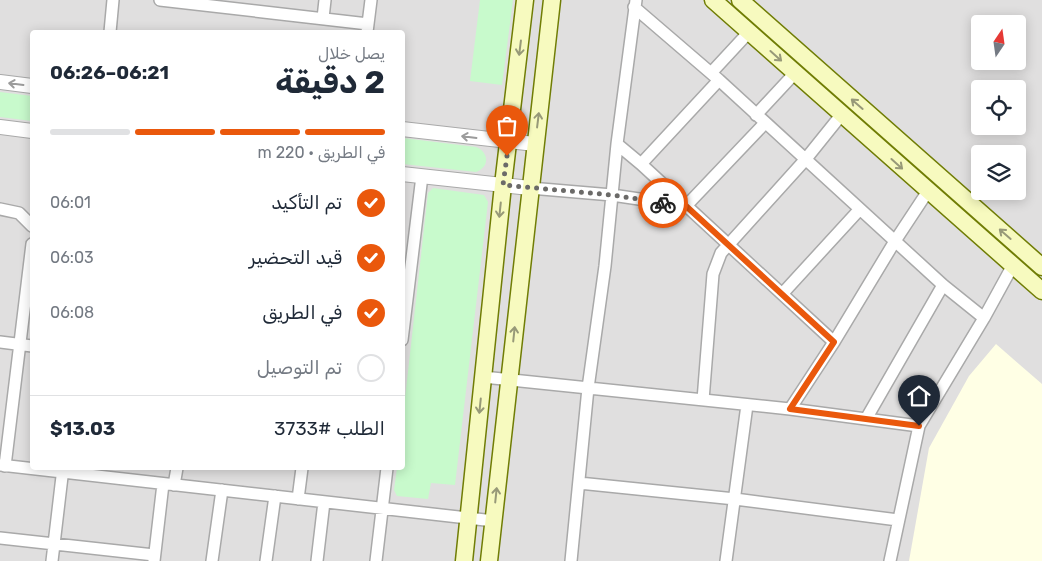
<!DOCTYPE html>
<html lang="ar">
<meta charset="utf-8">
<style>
:root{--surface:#fff;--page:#f6f6f7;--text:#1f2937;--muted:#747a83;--line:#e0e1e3;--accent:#ea580c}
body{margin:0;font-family:Rubik,Cairo,sans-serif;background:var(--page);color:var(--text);direction:rtl;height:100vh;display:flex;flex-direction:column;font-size:19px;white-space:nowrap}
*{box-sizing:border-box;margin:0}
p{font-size:16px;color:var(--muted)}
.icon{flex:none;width:28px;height:28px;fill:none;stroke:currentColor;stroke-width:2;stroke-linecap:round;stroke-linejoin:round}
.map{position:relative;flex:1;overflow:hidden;direction:ltr}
.sheet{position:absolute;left:30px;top:30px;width:375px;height:440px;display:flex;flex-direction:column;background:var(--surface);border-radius:5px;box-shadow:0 2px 12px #0003;direction:rtl}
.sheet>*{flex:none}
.needle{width:32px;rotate:13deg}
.controls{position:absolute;left:971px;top:15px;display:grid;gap:10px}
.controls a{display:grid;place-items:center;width:55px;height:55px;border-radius:5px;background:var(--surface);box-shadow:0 2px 12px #0003;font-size:25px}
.pin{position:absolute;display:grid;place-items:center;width:42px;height:42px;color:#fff;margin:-51px -21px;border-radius:50% 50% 50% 0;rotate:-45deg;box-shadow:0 0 5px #0007}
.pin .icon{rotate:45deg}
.courier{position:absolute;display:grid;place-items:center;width:50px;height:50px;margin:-25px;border:4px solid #ea580c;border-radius:50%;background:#fff;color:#222;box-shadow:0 1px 6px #0007}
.overview em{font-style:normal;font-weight:700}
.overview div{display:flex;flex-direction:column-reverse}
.overview{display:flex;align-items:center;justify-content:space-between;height:85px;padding:0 20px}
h1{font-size:32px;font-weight:700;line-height:38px}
.bar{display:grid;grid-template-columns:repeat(4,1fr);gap:8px 5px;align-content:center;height:60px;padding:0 20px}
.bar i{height:6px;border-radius:4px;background:var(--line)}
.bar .active{background:var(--accent)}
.bar p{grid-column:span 4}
.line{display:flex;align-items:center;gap:12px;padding:0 20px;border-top:1px solid var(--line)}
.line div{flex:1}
ol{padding:0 20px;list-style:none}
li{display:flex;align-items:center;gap:15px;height:55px}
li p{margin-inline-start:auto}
li .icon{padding:5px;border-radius:50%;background:var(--accent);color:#fff;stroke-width:4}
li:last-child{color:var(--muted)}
li i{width:28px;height:28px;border:2px solid var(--line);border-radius:50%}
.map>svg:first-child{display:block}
.residential{fill:#e0dfdf;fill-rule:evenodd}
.education{fill:#ffffe5}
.park{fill:#c8facc}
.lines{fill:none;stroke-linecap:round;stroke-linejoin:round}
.minor-casing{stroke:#a9a9a9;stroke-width:14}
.tertiary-casing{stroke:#a9a9a9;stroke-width:16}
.secondary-casing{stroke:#707d05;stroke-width:19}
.minor{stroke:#fff;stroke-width:11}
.tertiary{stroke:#fff;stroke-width:14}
.secondary{stroke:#f7fabf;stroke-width:16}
.oneway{stroke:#979978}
.oneway2{stroke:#9c9c9c}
.done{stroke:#6b6a68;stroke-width:5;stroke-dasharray:0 9}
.route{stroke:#ea580c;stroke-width:6}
</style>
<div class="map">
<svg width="1042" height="561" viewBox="0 0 1042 561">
<rect width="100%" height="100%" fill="#f2efe9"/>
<!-- residential -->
<path class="residential" d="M0,0H1042V561H0ZM980,24H1018V61H980ZM32,32H402V468H32ZM980,89H1018V126H980ZM980,154H1018V191H980Z"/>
<!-- education -->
<path class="education" d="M996,344L1042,384V561H909L929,448L969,376Z"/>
<!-- park -->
<path class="park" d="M480,0H513L502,85L470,81Z
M0,92L32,96V121L0,117Z
M403,138L476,147C489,152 490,167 476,172L403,164Z
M433,188L484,195L488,202L455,485L431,483L428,499L397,496L394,490L397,468H402L403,416L428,193Z"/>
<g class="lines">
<defs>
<path id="minor" d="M160,0L368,24
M634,7L719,80L943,285L984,318
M323,18L325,0
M110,32L113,0
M367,32L371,0
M711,73L749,32
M756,115L795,73
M617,144L641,164L834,342
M641,164L719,80
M530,188L612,195L686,206L765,123
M0,209L19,213L32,226
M783,293L860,209
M402,340L422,176
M0,342L32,346
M483,377L790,409L919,426L984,318L1013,265
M703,400L713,274L721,253L805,160L842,114
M790,409L834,342L895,241L928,191
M866,419L943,285
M0,465L494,521
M5,466L32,244
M579,483L735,499L898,520
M174,485L177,468
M298,499L302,468
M0,538L154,555
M52,561L63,468
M154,561L163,484
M212,561L222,490
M266,561L275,496
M317,561L324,502
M376,561L387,468
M571,561L588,388L605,266L617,144L636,0
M726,561L747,405
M890,561L919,426"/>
<path id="tertiary" d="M0,82L32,86
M0,127L32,131
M402,129L535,144
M402,174L530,188"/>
<path id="secondary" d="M713,0L1042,291
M740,0L1042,267
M464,561L503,185L525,0
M489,561L552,0"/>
</defs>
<!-- minor casing -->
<use href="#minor" class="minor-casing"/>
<!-- tertiary casing -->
<use href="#tertiary" class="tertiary-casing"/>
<!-- secondary casing -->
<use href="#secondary" class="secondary-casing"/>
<!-- minor -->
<use href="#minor" class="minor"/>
<!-- tertiary -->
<use href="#tertiary" class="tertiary"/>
<!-- secondary -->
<use href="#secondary" class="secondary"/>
</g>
<!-- one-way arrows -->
<defs><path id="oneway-shaft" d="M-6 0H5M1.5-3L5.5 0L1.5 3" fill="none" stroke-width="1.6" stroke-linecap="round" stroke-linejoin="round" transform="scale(1.25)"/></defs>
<g class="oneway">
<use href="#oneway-shaft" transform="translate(520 48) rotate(97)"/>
<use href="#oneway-shaft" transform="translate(776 56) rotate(42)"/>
<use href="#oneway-shaft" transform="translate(857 104) rotate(-139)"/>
<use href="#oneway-shaft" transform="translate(538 120) rotate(-83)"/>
<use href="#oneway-shaft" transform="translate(897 164) rotate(42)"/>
<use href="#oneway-shaft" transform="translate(500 210) rotate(96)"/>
<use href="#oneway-shaft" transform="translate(1005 234) rotate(-139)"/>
<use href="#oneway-shaft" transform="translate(514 334) rotate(-84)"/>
<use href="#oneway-shaft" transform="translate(480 406) rotate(96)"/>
<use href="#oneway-shaft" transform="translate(496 495) rotate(-84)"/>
</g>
<g class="oneway2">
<use href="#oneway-shaft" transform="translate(16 84) rotate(-173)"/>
<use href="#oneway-shaft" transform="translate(469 137) rotate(-173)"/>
</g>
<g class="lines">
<!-- done -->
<path class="done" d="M507,156L503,185L612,195L663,203"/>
<!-- route -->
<path class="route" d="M663,203L686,206L834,342L790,409L919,426"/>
</g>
</svg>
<div class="controls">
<a><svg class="needle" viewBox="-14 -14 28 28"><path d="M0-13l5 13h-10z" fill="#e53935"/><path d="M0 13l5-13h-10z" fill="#747a83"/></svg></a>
<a><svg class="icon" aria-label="locate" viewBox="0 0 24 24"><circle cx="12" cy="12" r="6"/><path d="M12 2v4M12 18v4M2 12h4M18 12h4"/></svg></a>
<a><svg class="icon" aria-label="layers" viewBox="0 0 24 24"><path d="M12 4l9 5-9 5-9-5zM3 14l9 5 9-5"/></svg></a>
</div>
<div class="pin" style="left:507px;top:156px;background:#ea580c"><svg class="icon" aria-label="bag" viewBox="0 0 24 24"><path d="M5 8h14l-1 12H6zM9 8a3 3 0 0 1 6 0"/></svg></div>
<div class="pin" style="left:919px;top:426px;background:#1f2937"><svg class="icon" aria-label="home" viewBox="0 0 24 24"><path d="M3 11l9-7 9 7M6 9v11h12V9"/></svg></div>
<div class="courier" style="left:663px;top:203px"><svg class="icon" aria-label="bike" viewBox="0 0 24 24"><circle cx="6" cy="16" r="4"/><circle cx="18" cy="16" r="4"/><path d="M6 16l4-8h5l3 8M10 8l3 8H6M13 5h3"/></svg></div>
<section class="sheet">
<div class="overview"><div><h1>2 دقيقة</h1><p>يصل خلال</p></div><em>06:21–06:26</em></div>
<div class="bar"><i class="active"></i><i class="active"></i><i class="active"></i><i></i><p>في الطريق · 220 m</p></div>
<ol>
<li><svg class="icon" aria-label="check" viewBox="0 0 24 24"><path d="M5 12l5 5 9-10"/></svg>تم التأكيد<p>06:01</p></li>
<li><svg class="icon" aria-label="check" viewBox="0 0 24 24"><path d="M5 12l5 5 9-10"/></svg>قيد التحضير<p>06:03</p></li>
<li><svg class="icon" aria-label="check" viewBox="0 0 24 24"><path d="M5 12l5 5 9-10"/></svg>في الطريق<p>06:08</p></li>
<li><i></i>تم التوصيل</li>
</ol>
<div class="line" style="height:65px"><div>الطلب #3733</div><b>$13.03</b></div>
</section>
</div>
